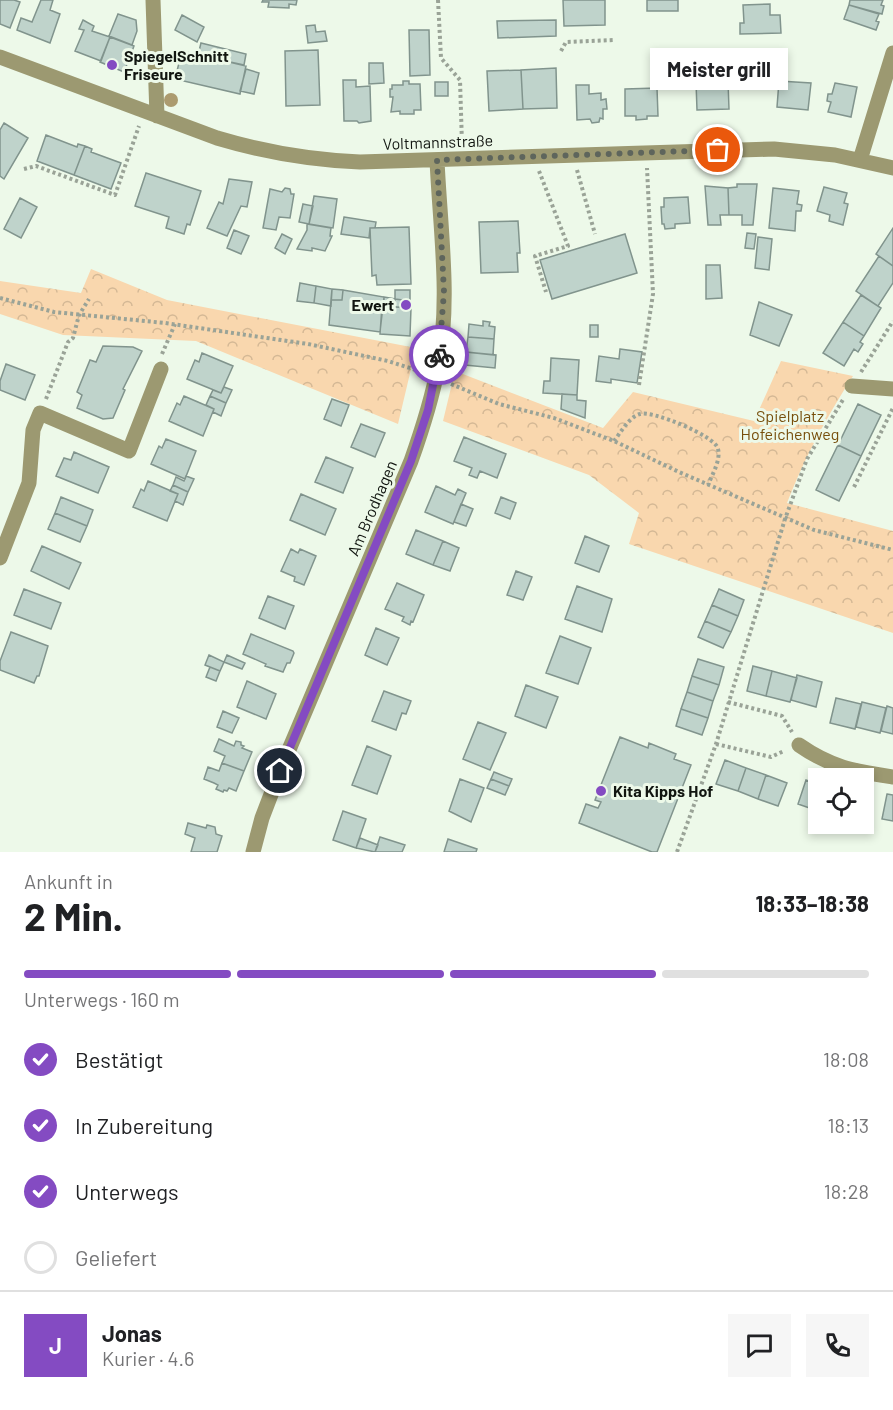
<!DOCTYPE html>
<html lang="de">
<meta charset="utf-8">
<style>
:root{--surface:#fff;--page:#f6f6f6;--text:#202124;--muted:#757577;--line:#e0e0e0;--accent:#844bc2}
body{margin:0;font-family:Barlow,sans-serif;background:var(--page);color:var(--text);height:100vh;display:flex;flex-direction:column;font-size:22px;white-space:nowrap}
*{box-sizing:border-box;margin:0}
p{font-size:20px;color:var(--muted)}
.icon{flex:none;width:33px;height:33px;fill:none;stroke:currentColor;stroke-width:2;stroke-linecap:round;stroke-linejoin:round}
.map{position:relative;height:852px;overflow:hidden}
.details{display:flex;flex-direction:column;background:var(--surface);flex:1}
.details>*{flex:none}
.controls{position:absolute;left:808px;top:768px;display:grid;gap:12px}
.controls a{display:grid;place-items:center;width:66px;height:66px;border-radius:0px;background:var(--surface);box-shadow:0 3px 9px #0003;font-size:30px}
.pin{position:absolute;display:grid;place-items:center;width:51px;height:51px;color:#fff;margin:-26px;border:3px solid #fff;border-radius:50%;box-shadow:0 2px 6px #0007}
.courier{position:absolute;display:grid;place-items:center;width:60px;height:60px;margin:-30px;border:4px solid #844bc2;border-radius:50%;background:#fff;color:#222;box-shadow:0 2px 8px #0007}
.bubble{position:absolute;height:42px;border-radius:0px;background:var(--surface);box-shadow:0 3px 9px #0003;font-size:20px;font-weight:700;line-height:42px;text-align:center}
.summary em{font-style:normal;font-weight:700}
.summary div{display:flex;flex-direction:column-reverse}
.summary{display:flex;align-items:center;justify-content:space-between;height:102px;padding:0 24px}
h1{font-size:39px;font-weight:700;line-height:45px}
.bar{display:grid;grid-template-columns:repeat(4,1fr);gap:9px 6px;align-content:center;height:72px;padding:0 24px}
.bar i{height:8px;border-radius:4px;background:var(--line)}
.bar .selected{background:var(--accent)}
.bar p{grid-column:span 4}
.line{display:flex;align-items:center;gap:15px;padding:0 24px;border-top:2px solid var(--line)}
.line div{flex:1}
.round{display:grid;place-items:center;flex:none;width:63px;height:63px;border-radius:0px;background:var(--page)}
ol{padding:0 24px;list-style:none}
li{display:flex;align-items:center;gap:18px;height:66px}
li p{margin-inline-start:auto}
li .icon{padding:6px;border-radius:50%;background:var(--accent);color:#fff;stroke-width:4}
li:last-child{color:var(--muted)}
li i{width:33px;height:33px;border:3px solid var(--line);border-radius:50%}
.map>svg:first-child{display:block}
.park{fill:url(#park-crowns)}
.building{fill:#bfd3cb;stroke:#81948d;stroke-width:1.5}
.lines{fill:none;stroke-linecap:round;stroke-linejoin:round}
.path{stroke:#9aa397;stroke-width:4;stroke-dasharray:3 3;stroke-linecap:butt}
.minor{stroke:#9c9971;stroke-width:15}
.tree{fill:#ac9b6f}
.done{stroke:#5e655c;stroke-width:6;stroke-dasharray:0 10.8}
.route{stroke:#844bc2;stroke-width:8}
.poi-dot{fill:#844bc2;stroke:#edf9e9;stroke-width:2}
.labels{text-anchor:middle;stroke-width:6;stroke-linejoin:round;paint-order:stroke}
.poi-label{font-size:16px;font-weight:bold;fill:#111510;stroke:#edf9e9;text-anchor:start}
.street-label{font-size:16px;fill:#111510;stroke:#edf9e9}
.park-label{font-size:16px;fill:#774e0b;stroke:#edf9e9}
</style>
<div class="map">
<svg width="893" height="852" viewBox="0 0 893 852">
<defs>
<pattern id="park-crowns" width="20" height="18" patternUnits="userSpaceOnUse" patternTransform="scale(1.5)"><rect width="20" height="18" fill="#f9d7ae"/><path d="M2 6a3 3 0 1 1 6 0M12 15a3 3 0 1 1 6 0" fill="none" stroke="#d4b895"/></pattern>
</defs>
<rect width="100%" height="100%" fill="#edf9e9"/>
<!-- park -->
<path class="park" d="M91,269L167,300L416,348L398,424L196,341L63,335L0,314V281L81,293Z
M781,361L853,376C826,418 806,455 787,503L893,531V633L629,544L639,513L589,475L443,421L455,371L603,428L633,392L754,421Z"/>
<!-- building -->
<path class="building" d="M0,0H14L20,2L10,28L0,24Z
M41,0H53L50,10L60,14L50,43L17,30L21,18L32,22Z
M263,0H297L296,5L289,4V8L268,7L269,2H262Z
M563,0H605V25L564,26Z
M647,0H678V11H647Z
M850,0H883L881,5L884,6L882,14L849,5Z
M770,4V15H780L781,33L740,34V23H744L743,5Z
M849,5L879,14L876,21L879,22L876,30L844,19Z
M118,14L136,20L137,31L132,45L109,36Z
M182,15L204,27L197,42L175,30Z
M83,20L94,26L92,31L110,37L101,61L75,51L84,30L79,29Z
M556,20V36L498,38L497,21Z
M315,25L316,32L325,31L327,41L308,43L306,26Z
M409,30H429L430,75L410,76Z
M110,37L134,46L124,72L100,62Z
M201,43L246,54L244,65L198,55Z
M318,50L320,105L286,106L285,51Z
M182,51L246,66L240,94L175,79Z
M369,63H383L384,83L369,84Z
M556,68L557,108L523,109L521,70Z
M246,69L259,73L254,94L240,91Z
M521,70L523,109L489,111L487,71Z
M343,80H356V87L370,86L371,121L359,123L357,121H344Z
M403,81H409V84H420L421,110H414V114H400V111L391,112L393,97H390V89H392V85H403Z
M728,81L729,109L697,110L696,82Z
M779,81L811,83L808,110L777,107Z
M435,82H448V96H435Z
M835,83L857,87L851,117L828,112L831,102L827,101L828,94H832Z
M576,85H589V94L601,93V100L606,99L607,109H603V119L600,118L599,122L592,123L590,119L577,120Z
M657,88L658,116H647V119L636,120V116H625V89Z
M4,123L28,138L4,179L0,176V130Z
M46,135L77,147L78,144L85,146L74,175L37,161Z
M85,146L92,149L91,152L121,163L111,189L74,175Z
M146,173L201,191L190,225L187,224L184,234L166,228L169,217L135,206Z
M229,179L252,182L247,207L241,206L227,236L207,228L219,202L223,204Z
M737,184H757L753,225H742V215H729L728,188L737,187Z
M705,186L728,188L729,215H720L721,225H708Z
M824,187L847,193L844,203L848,204L843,225L829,221L830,215L817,211Z
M285,188L290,189L291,194H294L290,218L279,217L276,230L263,228L270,189L282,192Z
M773,188L799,191L797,204L802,205L801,211H796L795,231L769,228Z
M314,196L337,199L333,228L309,224Z
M688,197L690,223L675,224V228L665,229L664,224H662L661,207H664V198Z
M20,198L37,207L21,238L4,229Z
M303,204L313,206L309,224L299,222Z
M344,217L376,222L375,228H370L369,238L341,234Z
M518,221L520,253H517L518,272L481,273L479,222Z
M307,224L331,228L330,236H332L325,251L312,248V251L297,249L307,230Z
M409,227L411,284L377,285L376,275L372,276L370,228Z
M893,228V266L876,254Z
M234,230L249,236L241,254L227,248Z
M747,233L756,234L754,249L745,248Z
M282,234L292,239L285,254L275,248Z
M625,234L637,273L552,299L540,260Z
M758,237L772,239L769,270L755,268Z
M879,256L893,266V283L878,306L856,291Z
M706,265H720L722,298L706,299Z
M300,283L316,286L314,303L297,301Z
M316,286L332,289L331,306L314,303Z
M332,289L343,290L342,300H331Z
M343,290L384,297L380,332L329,325L331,300H342Z
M395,290H410V301L395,299Z
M861,295L881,308L864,336L843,322Z
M384,297L395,299V307L384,306Z
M395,299L410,301V308L395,307Z
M759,302L792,315L779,346L750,335Z
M382,306L411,308L410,336L380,334Z
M483,321L490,322L489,326L495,327L494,339L468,337L469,324L483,326Z
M843,322L864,336L860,342L863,344L858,352L854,349L844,366L823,353Z
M590,325H598V337H590Z
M468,337L494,339L493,355L466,352Z
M103,346L133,347L142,351L123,389L125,390L113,418L103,419L77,408L82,395L77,392L90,360L96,362Z
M620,349L642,352L637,383L611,379V383L596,381L599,356L619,359Z
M466,352L496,355L495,368L465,365Z
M202,353L233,366L221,393L187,379L195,360L199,362Z
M551,358L579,360L577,395L543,393L544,381H550Z
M6,364L35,375L25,400L0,390V381Z
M224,387L232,390L226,403L210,396L213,390L221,393Z
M562,394L577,395V400L586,401L585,418L561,409Z
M184,396L214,409L203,436L169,421L177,403L180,405Z
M210,396L226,403L221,416L213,412L214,409L206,405Z
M332,399L349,405L341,426L324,419Z
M858,404L881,415L861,456L838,445Z
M361,424L385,433L375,457L351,447Z
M464,437L506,454L497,478L480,471L477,478L469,475L472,468L454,461Z
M166,439L196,451L185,479L151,464L159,446L162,448Z
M838,445L861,456L839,501L816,490Z
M74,452L109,467L98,493L56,476L64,458L71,460Z
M326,457L353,468L343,493L315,482Z
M186,476L194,479L188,492L173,485L176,477L184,481Z
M148,481L178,494L167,521L133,507L141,489L144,491Z
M173,485L188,492L183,505L175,501L178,494L170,491Z
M436,486L455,495L458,489L466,493L453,524L425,512Z
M301,494L336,509L325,535L290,520Z
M61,497L93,510L87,526L55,513Z
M501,497L516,503L510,519L495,513Z
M461,504L473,509L466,526L454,522Z
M55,513L87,526L80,542L48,529Z
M416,530L443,541L433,565L406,554Z
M585,536L609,546L599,572L575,563Z
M443,541L459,548L450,571L433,565Z
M42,546L81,563L69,589L31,571Z
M291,549L298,553L300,549L316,556L304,585L294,581L295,577L281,571Z
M516,571L532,577L523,600L507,595Z
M397,583L424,595L413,622L411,621L410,625L402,621L404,617L385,609Z
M577,586L612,599L602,632L565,619Z
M24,589L61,603L51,629L14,615Z
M719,589L744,600L738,616L712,605Z
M268,596L294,606L285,629L259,618Z
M712,605L738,616L731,632L705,621Z
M705,621L731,632L723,648L698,637Z
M376,628L399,638L387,665L365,655Z
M11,632L48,646L39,676H37L34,683L0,670V661Z
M251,634L293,651L294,653L290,663H287L283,672L265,666L266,664L243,654Z
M560,636L591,648L578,684L546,673Z
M209,655L224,662L220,671L205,665Z
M227,655L245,663L242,669L224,662Z
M698,659L724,667L719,685L692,676Z
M753,666L772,671L766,696L747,691Z
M210,667L220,671L216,681L206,677Z
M772,671L797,678L790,702L766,696Z
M797,675L822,682L816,707L791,700Z
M692,676L719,685L713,701L687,692Z
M247,681L276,694L266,719L237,707Z
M526,685L558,697L546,728L515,716Z
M384,691L411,701L406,714L402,713L396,730L372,721Z
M687,692L713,701L708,718L681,709Z
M836,698L861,704L855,729L830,723Z
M862,702L886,708L880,733L856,727Z
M887,706L893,708V734L881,731Z
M681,709L708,718L702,735L676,726Z
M223,711L239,718L232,733L217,727Z
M478,722L506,733L490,770L463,759Z
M620,737L648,748L649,743L676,754L674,759L691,765L657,852H652L579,823L586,804L598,808L601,802L595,800Z
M219,739L234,746L236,741L241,742V745L244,746L242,748L252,752L244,771L222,763L225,756L214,751Z
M367,746L391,756L377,794L352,785Z
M725,760L746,768L738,791L716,784Z
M222,763L244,771L236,791L229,788L227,791L224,790L223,792L216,789L218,785L214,783L204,779L208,767L219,771Z
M746,768L766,775L758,799L738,791Z
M494,772L512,779L509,786L491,779Z
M766,775L787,783L778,806L758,799Z
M460,779L484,788L471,822L449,811Z
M491,779L509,786L505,795L487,788Z
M806,780L819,785L818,811L798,804Z
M887,794L893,795V821L882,819Z
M343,811L366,819L356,848L333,840Z
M188,823L206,828L207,825L215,827L216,834L222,836L217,852H191L195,838L185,834Z
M380,837L405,845L402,852H375Z
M360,838L378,845L375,852L356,848Z
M448,839L477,849L476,852H444Z"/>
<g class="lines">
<!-- path -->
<path class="path" d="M438,0L441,58L460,80L462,144
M561,51L566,42L613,40
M24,169L36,166L115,195L139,126
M577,170L595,234
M539,171L568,246L535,256L546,292
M0,298L54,312L165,323L308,344L388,361L422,372
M162,354L175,324
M861,372L893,321
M451,384L499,404L554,418L614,441L679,472L814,530L893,550
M639,385L653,294L647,168
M46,399L68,342L73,338L79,315L89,299
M614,441C621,432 629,417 640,414C652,410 716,436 718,449C721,460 712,475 708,485
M854,487L893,408
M728,702L782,716L792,732
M716,744L771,757L784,751
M677,852L716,744L785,519L807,459L844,398"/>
<!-- minor -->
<path class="minor" d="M153,0L157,116
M0,57L217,138C264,152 311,160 360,162L774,149L835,155L893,168
M860,160L893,53
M852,386L893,389
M0,558L29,483L33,430L40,413L129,451L161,369
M799,745C832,768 854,771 893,777
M253,852L262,818L280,771L411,461C422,430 432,399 438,367C451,300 440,228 437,160"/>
</g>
<!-- trees -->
<circle class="tree" cx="171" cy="100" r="7"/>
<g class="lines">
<!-- done -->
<path class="done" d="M439,355L444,292L437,160L718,150"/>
<!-- route -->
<path class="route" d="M280,771L411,461L428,410L439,355"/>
</g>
<!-- markers -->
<g class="poi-dot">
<circle cx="112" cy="65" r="6"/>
<circle cx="406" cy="305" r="6"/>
<circle cx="601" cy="791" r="6"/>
</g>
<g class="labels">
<!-- poi labels -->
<g class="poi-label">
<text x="124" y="62">SpiegelSchnitt<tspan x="124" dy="18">Friseure</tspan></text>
<text x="394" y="311" text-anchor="end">Ewert</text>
<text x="613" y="797">Kita Kipps Hof</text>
</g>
<!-- street labels -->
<g class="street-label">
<text transform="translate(438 142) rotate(-2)" y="6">Voltmannstraße</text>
<text transform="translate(372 508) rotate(-67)" y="6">Am Brodhagen</text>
</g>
<!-- park labels -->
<g class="park-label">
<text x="790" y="422">Spielplatz<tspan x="790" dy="18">Hofeichenweg</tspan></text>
</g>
</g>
</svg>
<div class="controls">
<a><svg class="icon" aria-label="locate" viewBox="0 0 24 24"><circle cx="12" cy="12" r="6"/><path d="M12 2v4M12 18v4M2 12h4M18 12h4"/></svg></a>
</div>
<div class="pin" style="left:718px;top:150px;background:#ea580c"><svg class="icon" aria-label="bag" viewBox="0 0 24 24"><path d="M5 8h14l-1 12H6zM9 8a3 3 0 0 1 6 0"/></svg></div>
<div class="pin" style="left:280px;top:771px;background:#1f2937"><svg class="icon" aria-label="home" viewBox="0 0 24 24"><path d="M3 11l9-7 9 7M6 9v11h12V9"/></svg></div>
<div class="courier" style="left:439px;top:355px"><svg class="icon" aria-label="bike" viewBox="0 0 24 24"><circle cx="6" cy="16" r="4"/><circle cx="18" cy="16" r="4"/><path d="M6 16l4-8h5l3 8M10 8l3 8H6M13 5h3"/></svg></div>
<div class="bubble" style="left:650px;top:48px;width:138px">Meister grill</div>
</div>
<section class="details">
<div class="summary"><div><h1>2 Min.</h1><p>Ankunft in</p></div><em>18:33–18:38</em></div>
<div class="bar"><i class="selected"></i><i class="selected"></i><i class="selected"></i><i></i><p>Unterwegs · 160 m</p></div>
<ol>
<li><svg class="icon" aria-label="check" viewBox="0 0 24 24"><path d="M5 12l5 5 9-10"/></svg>Bestätigt<p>18:08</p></li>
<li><svg class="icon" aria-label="check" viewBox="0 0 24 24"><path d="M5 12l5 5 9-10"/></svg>In Zubereitung<p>18:13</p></li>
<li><svg class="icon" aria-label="check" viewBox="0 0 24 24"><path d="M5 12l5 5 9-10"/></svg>Unterwegs<p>18:28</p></li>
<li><i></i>Geliefert</li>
</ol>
<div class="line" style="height:108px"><b class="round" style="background:var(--accent);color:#fff">J</b><div><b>Jonas</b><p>Kurier · 4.6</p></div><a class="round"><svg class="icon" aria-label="chat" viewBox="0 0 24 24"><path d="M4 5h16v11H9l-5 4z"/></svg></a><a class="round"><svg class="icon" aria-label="phone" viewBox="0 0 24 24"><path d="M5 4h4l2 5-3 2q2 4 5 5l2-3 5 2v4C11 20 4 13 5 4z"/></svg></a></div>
</section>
